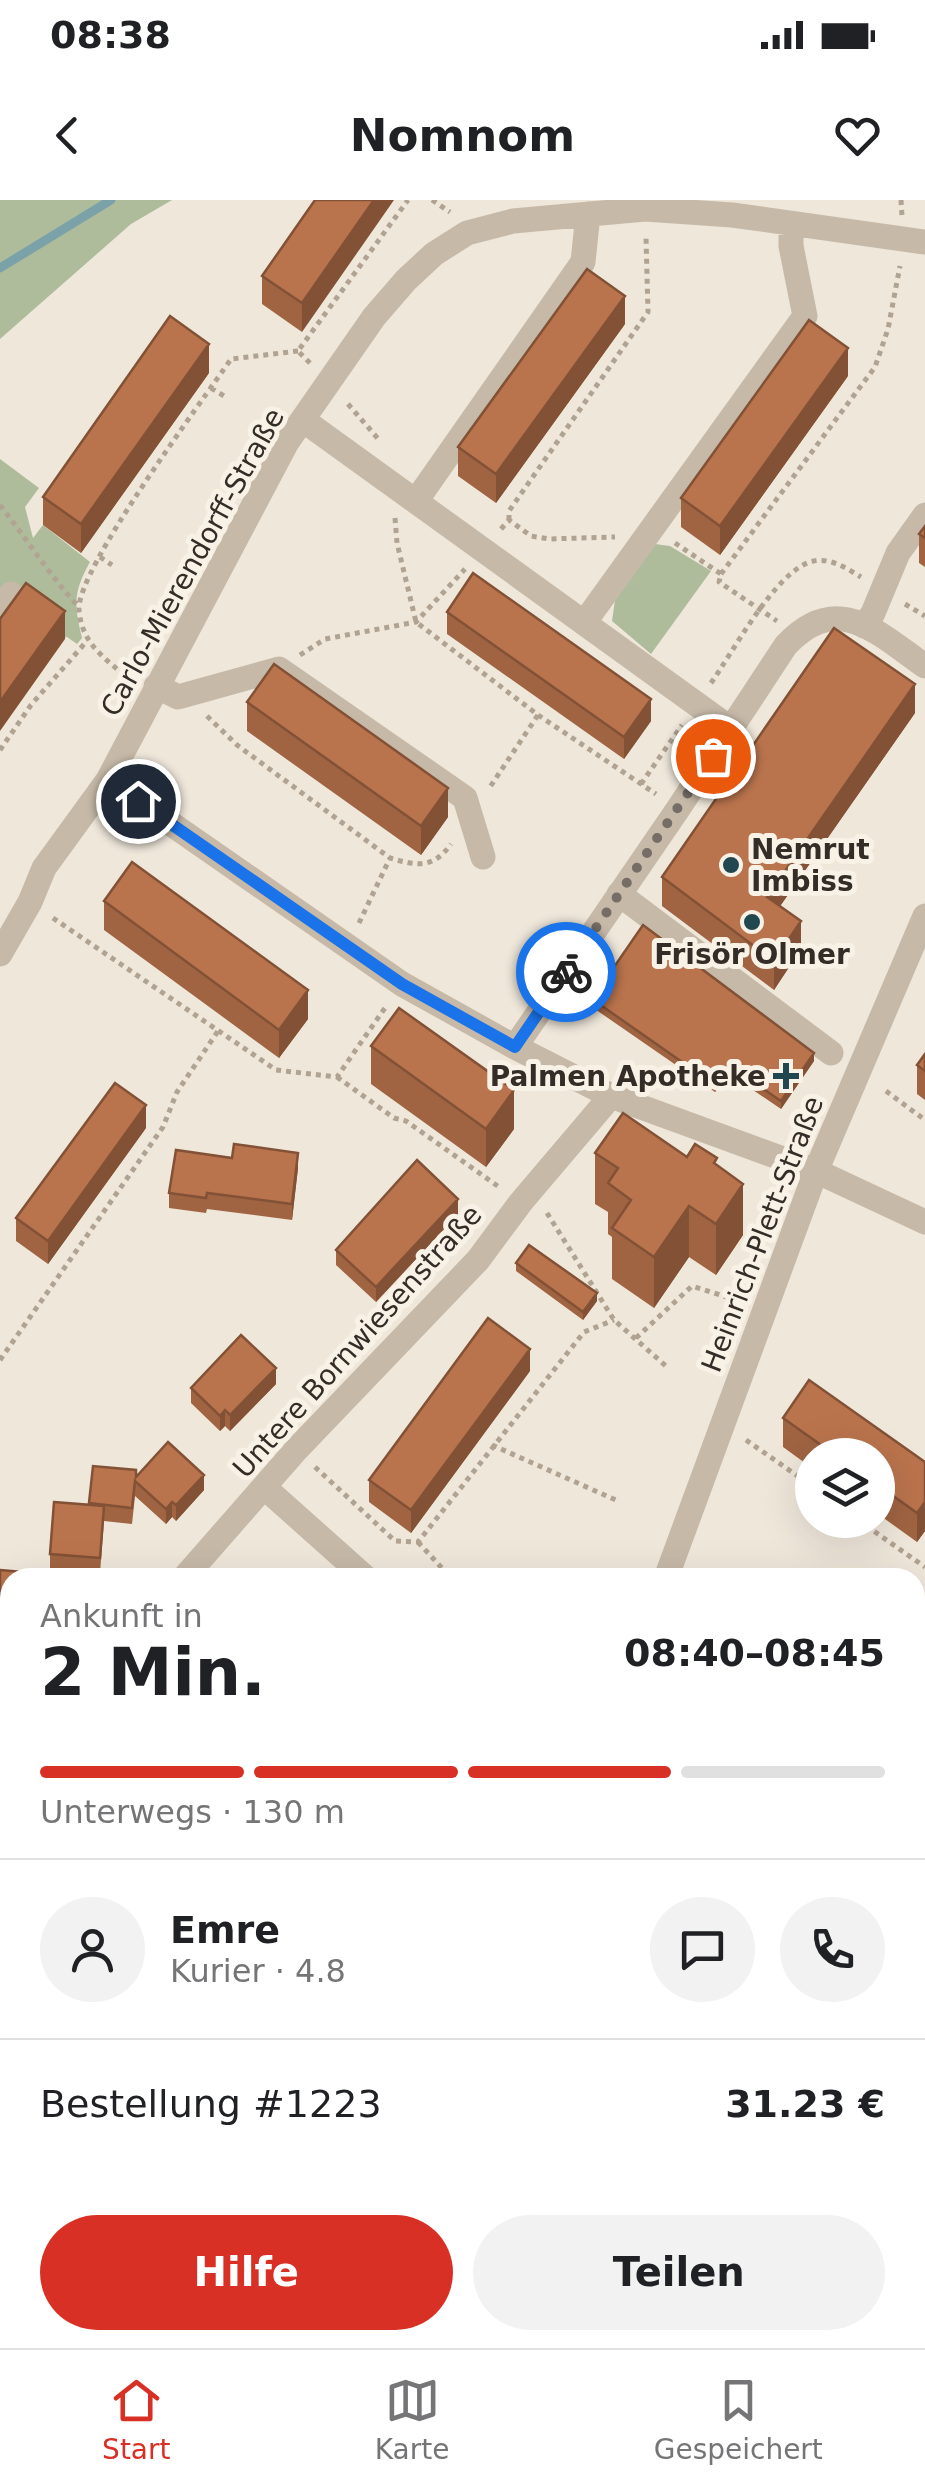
<!DOCTYPE html>
<html lang="de">
<meta charset="utf-8">
<style>
:root{--surface:#fff;--page:#f2f2f2;--text:#202124;--muted:#757577;--line:#e0e0e0;--accent:#d93025}
body{margin:0;font-family:"DejaVu Sans",sans-serif;background:var(--page);color:var(--text);height:100vh;display:flex;flex-direction:column;font-size:38px;white-space:nowrap}
*{box-sizing:border-box;margin:0}
p{font-size:32px;color:var(--muted)}
.icon{flex:none;width:55px;height:55px;fill:none;stroke:currentColor;stroke-width:2;stroke-linecap:round;stroke-linejoin:round}
.map{position:relative;flex:1;overflow:hidden}
.drawer{position:absolute;left:0px;top:1368px;width:925px;height:782px;display:flex;flex-direction:column;background:var(--surface);border-radius:30px 30px 0 0;box-shadow:0 10px 40px #0002}
.drawer>*{flex:none}
.fabs{position:absolute;left:795px;top:1238px;display:grid;gap:20px}
.fabs a{display:grid;place-items:center;width:100px;height:100px;border-radius:50%;background:var(--surface);box-shadow:0 10px 40px #0002;font-size:50px}
.pin{position:absolute;display:grid;place-items:center;width:85px;height:85px;color:#fff;margin:-42px;border:5px solid #fff;border-radius:50%;box-shadow:0 2px 10px #0007}
.courier{position:absolute;display:grid;place-items:center;width:100px;height:100px;margin:-50px;border:8px solid #1a73e8;border-radius:50%;background:#fff;color:#222;box-shadow:0 2px 12px #0007}
.summary em{font-style:normal;font-weight:600}
.summary div{display:flex;flex-direction:column-reverse}
.summary{display:flex;align-items:center;justify-content:space-between;height:170px;padding:0 40px}
h1{font-size:65px;font-weight:600;line-height:75px}
.bar{display:grid;grid-template-columns:repeat(4,1fr);gap:15px 10px;align-content:center;height:120px;padding:0 40px}
.bar i{height:12px;border-radius:8px;background:var(--line)}
.bar .on{background:var(--accent)}
.bar p{grid-column:span 4}
.line{display:flex;align-items:center;gap:25px;padding:0 40px;border-top:2px solid var(--line)}
.line div{flex:1}
.round{display:grid;place-items:center;flex:none;width:105px;height:105px;border-radius:52px;background:var(--page)}
.primary-button{display:flex;gap:20px;margin-top:auto;padding:20px 40px}
.primary-button a{flex:1;height:115px;border-radius:60px;background:var(--accent);color:#fff;font-size:40px;font-weight:600;line-height:115px;text-align:center}
.primary-button a+a{background:var(--page);color:var(--text)}
.status{display:flex;justify-content:space-between;align-items:center;height:70px;padding:0 50px;background:var(--surface);direction:ltr}
.status svg{height:28px;fill:currentColor}
header{display:flex;justify-content:space-between;align-items:center;height:130px;padding:0 40px;background:var(--surface);font-size:45px;font-weight:600}
.menu{display:flex;justify-content:space-around;align-items:center;height:140px;border-top:2px solid var(--line);background:var(--surface);font-size:28px;color:var(--muted)}
.menu a{display:grid;justify-items:center;gap:5px}
.menu .on{color:var(--accent)}
.map>svg:first-child{display:block}
.green{fill:#aebc9c}
.lines{fill:none;stroke-linecap:round;stroke-linejoin:round}
.stream{stroke:#7ca2a9;stroke-width:9}
.path{stroke:#b1a392;stroke-width:5;stroke-dasharray:5 5;stroke-linecap:butt}
.minor{stroke:#c6b9a8;stroke-width:25}
.tram{stroke:#332c27;stroke-width:2.5}
.wall{fill:#a06442}
.shaded-wall{fill:#825136}
.building{fill:#ba744d;stroke:#825136;stroke-width:2.5}
.done{stroke:#756d66;stroke-width:10;stroke-dasharray:0 18}
.route{stroke:#1a73e8;stroke-width:12}
.poi-dot{fill:#214850;stroke:#f7f1e6;stroke-width:4}
.labels{text-anchor:middle;stroke-width:10;stroke-linejoin:round;paint-order:stroke}
.street-label{font-size:28px;fill:#332c27;stroke:#f7f1e6}
.poi-label{font-size:28px;font-weight:bold;fill:#332c27;stroke:#f7f1e6;text-anchor:start}
</style>
<div class="status"><b>08:38</b><svg viewBox="0 0 49 12"><path d="M0 12V9h3v3zM5 12V6h3v6zM10 12V3h3v9zM15 12V0h3v12zM26 1h20v11H26zM47 4h2v5h-2z"/></svg></div>
<header><svg class="icon" aria-label="back" viewBox="0 0 24 24"><path d="M15 5l-7 7 7 7"/></svg>Nomnom<svg class="icon" aria-label="heart" viewBox="0 0 24 24"><path d="M12 20l-8-8c-3-5 5-10 8-4 3-6 11-1 8 4z"/></svg></header>
<div class="map">
<svg width="925" height="2148" viewBox="0 0 925 2148">
<rect width="100%" height="100%" fill="#efe7da"/>
<!-- green -->
<path class="green" d="M0,0H172L131,24L0,139Z
M0,259L39,288L25,307L33,338L43,325L90,362C73,393 74,404 82,438L77,444L67,437L0,448Z
M655,344L670,346L711,371L651,454L612,421L615,400Z"/>
<g class="lines">
<!-- stream -->
<path class="stream" d="M0,68L111,0"/>
<!-- path -->
<path class="path" d="M432,0L450,12
M901,0L902,16
M310,163L298,151L408,0
M211,188L224,196
M348,204L380,241
M0,305C26,338 48,373 77,405
M395,318L397,343L416,422L538,515L488,590
M509,320V311L648,112L646,37
M501,329L509,320L531,336L549,339L615,337
M675,343L721,374L719,382L777,421
M100,357L112,365
M721,374L875,167L888,129L900,66
M905,404L925,416
M300,455L325,439L416,422L465,369
M132,482C107,459 82,446 79,410C76,370 203,200 231,159L298,151
M711,483C733,452 774,374 810,362C829,356 846,368 861,377
M538,515L656,594
M207,516L237,545L390,658C417,666 433,669 451,644
M0,550L31,505L86,442
M641,584L682,525
M53,718L276,870L337,877L387,805
M359,723L390,658
M337,877L394,918L406,921L499,987
M886,891L925,920
M547,1013L614,1120L667,1167
M636,1138L692,1086L742,1102
M0,1160L163,927L177,892L218,831
M746,1240L812,1286
M492,1245L618,1301
M315,1267L395,1341L418,1342L584,1132L614,1120
M858,1320L925,1367
M418,1342L451,1378
M594,1370L595,1378
M915,1641L925,1642
M0,2132L10,2134
M915,2139L925,2141
M59,2140L120,2148
M538,2140L550,2148
M719,2140L722,2148"/>
<!-- minor -->
<path class="minor" d="M303,220L731,529
M416,301L583,62L588,14
M0,409L11,394
M584,423L805,116L791,46V24
M864,426L873,413L898,353L925,315
M156,486L178,497L279,469L465,598L483,657
M108,580L402,784L515,847L611,896L816,971L925,1022
M619,694L831,853
M0,754L30,702L44,668L108,580L287,242L374,117L406,80L434,54L467,33L513,21L645,9L732,15L925,42
M515,847L678,609L786,445C837,391 875,431 925,466
M264,1287L366,1378
M184,1378L296,1250L478,1060L521,1002L611,896
M666,1378L816,971L925,716
M915,1496L925,1482
M0,1582L10,1571
M0,1910L10,1911
M0,1954L10,1956
M915,2007L925,1968
M915,2075L925,2077
M377,2148L380,2140"/>
<!-- tram -->
<path class="tram" d="M0,1940L10,1942
M915,2106L925,2108"/>
</g>
<!-- wall -->
<path class="wall" d="M315,0L302,132L262,104V76Z
M625,124L496,303L458,276V247Z
M209,173L81,353L43,325V297Z
M848,176L720,355L681,327V298Z
M925,326V367L919,363V334Z
M447,412L651,521L624,559L447,434Z
M247,502L448,617L421,655L247,531Z
M915,513L780,706L801,749L774,790L662,706V677Z
M104,701L308,819L279,858L104,730Z
M592,799L814,861L781,909L728,873L715,892L592,807Z
M371,846L514,929L486,967L371,884Z
M925,854V900L917,894V865Z
M146,928L48,1064L16,1041V1018Z
M595,953L687,957L717,965L743,1035L716,1075L689,1057L654,1108L612,1079V1037L608,1034V1012L595,1004Z
M232,958L298,968L292,1020L207,1009L206,1013L169,1008V993Z
M458,1014L376,1102L336,1065V1050Z
M516,1063L597,1101L583,1120L516,1071Z
M530,1171L411,1333L369,1302V1280Z
M276,1184L230,1231L225,1226L220,1231L191,1203V1188Z
M783,1218L925,1262V1331L917,1342L878,1314V1255H812V1268L783,1247Z
M136,1276L204,1290L176,1321L172,1317L166,1324L135,1296L132,1324L104,1321L100,1373L50,1369V1354L89,1305Z
M0,1370L10,1378V1426H4L10,1431V1508L0,1519Z
M925,1524V1620L915,1612V1538Z
M0,1834L10,1836V1888L0,1886Z
M0,2032L10,2034V2093L0,2091Z
M281,2140H307L306,2143Z"/>
<!-- shaded-wall -->
<path class="shaded-wall" d="M374,0H394L302,132V103Z
M625,96V124L496,303V274Z
M209,144V173L81,353V324Z
M848,148V176L720,355V326Z
M65,411V439L0,531V502Z
M915,484V513L767,725V697Z
M651,499V521L624,559V537Z
M448,588V617L421,655V626Z
M801,721V749L774,790V761Z
M308,790V819L279,858V830Z
M814,853V861L781,909V901Z
M728,865V873L715,892V885Z
M514,890V929L486,967V929Z
M146,905V928L48,1064V1041Z
M298,953V968L292,1020V1004Z
M743,984V1035L716,1075V1024Z
M458,999V1014L376,1102V1087Z
M689,1006V1057L654,1108V1057Z
M597,1093V1101L583,1120V1112Z
M530,1149V1171L411,1333V1310Z
M276,1168V1184L230,1231V1215Z
M225,1210V1226L220,1231V1216Z
M204,1275V1290L176,1321V1305Z
M172,1302V1317L166,1324V1309Z
M925,1302V1331L917,1342V1313Z
M10,1492V1508L0,1519V1503Z
M10,1650V1666L3,1674L5,1673V1689L0,1694V1664Z
M925,1705V1743L915,1757V1719Z"/>
<!-- building -->
<path class="building" d="M315,0H374L302,103L262,76Z
M587,69L625,96L496,274L458,247Z
M170,116L209,144L81,324L43,297Z
M809,120L848,148L720,326L681,298Z
M925,326V338L919,334Z
M473,373L651,499L624,537L447,412Z
M26,383L65,411L0,502V419Z
M834,428L915,484L767,697L801,721L774,761L662,677Z
M274,464L448,588L421,626L247,502Z
M132,662L308,790L279,830L104,701Z
M643,725L814,853L781,901L728,865L715,885L592,799Z
M399,808L514,890L486,929L371,846Z
M925,854V871L917,865Z
M115,883L146,905L48,1041L16,1018Z
M623,913L687,957L695,944L717,958L714,963L743,984L716,1024L689,1006L654,1057L612,1028L631,1000L608,983L618,968L595,953Z
M234,944L298,953L292,1004L207,993L206,998L169,993L176,950L232,958Z
M417,960L458,999L376,1087L336,1050Z
M529,1045L597,1093L583,1112L516,1063Z
M488,1118L530,1149L411,1310L369,1280Z
M241,1135L276,1168L230,1215L225,1210L220,1216L191,1188Z
M809,1180L925,1262V1302L917,1313L878,1285V1255H835L783,1218Z
M168,1242L204,1275L176,1305L172,1302L166,1309L135,1281L132,1308L89,1303L93,1266L136,1270V1277Z
M54,1302L104,1306L100,1358L50,1354Z
M0,1370L57,1375V1378H10V1410L0,1409Z
M0,1422L10,1431V1492L0,1503Z
M925,1524V1581L915,1574V1538Z
M10,1595V1650L0,1664V1607Z
M925,1642V1705L915,1719V1656Z
M0,1834L10,1836V1873L0,1871Z
M0,2032L10,2034V2075L0,2073Z
M729,2140H737L748,2148H723Z"/>
<g class="lines">
<!-- done -->
<path class="done" d="M566,772L713,556"/>
<!-- route -->
<path class="route" d="M138,601L402,784L515,847L566,772"/>
</g>
<!-- markers -->
<g class="poi-dot">
<circle cx="731" cy="665" r="10"/>
<circle cx="752" cy="722" r="10"/>
<path d="M781 861h10v10h10v10h-10v10h-10v-10h-10v-10h10z"/>
</g>
<g class="labels">
<!-- street labels -->
<g class="street-label">
<text transform="translate(192 362) rotate(-61)" y="10">Carlo-Mierendorff-Straße</text>
<text transform="translate(762 1034) rotate(-69)" y="10">Heinrich-Plett-Straße</text>
<text transform="translate(357 1141) rotate(-48)" y="10">Untere Bornwiesenstraße</text>
</g>
<!-- poi labels -->
<g class="poi-label">
<text x="751" y="659">Nemrut<tspan x="751" dy="32">Imbiss</tspan></text>
<text x="752" y="764" text-anchor="middle">Frisör Olmer</text>
<text x="766" y="886" text-anchor="end">Palmen Apotheke</text>
</g>
</g>
</svg>
<div class="fabs">
<a><svg class="icon" aria-label="layers" viewBox="0 0 24 24"><path d="M12 4l9 5-9 5-9-5zM3 14l9 5 9-5"/></svg></a>
</div>
<div class="pin" style="left:713px;top:556px;background:#ea580c"><svg class="icon" aria-label="bag" viewBox="0 0 24 24"><path d="M5 8h14l-1 12H6zM9 8a3 3 0 0 1 6 0"/></svg></div>
<div class="pin" style="left:138px;top:601px;background:#1f2937"><svg class="icon" aria-label="home" viewBox="0 0 24 24"><path d="M3 11l9-7 9 7M6 9v11h12V9"/></svg></div>
<div class="courier" style="left:566px;top:772px"><svg class="icon" aria-label="bike" viewBox="0 0 24 24"><circle cx="6" cy="16" r="4"/><circle cx="18" cy="16" r="4"/><path d="M6 16l4-8h5l3 8M10 8l3 8H6M13 5h3"/></svg></div>
<section class="drawer">
<div class="summary"><div><h1>2 Min.</h1><p>Ankunft in</p></div><em>08:40–08:45</em></div>
<div class="bar"><i class="on"></i><i class="on"></i><i class="on"></i><i></i><p>Unterwegs · 130 m</p></div>
<div class="line" style="height:180px"><a class="round"><svg class="icon" aria-label="person" viewBox="0 0 24 24"><circle cx="12" cy="8" r="4"/><path d="M4 21q1-7 8-7t8 7"/></svg></a><div><b>Emre</b><p>Kurier · 4.8</p></div><a class="round"><svg class="icon" aria-label="chat" viewBox="0 0 24 24"><path d="M4 5h16v11H9l-5 4z"/></svg></a><a class="round"><svg class="icon" aria-label="phone" viewBox="0 0 24 24"><path d="M5 4h4l2 5-3 2q2 4 5 5l2-3 5 2v4C11 20 4 13 5 4z"/></svg></a></div>
<div class="line" style="height:130px"><div>Bestellung #1223</div><b>31.23 €</b></div>
<div class="primary-button"><a>Hilfe</a><a>Teilen</a></div>
</section>
</div>
<nav class="menu">
<a class="on"><svg class="icon" aria-label="home" viewBox="0 0 24 24"><path d="M3 11l9-7 9 7M6 9v11h12V9"/></svg>Start</a>
<a><svg class="icon" aria-label="map" viewBox="0 0 24 24"><path d="M3 6l6-2 6 2 6-2v14l-6 2-6-2-6 2zM9 4v14M15 6v14"/></svg>Karte</a>
<a><svg class="icon" aria-label="saved" viewBox="0 0 24 24"><path d="M7 4h10v16l-5-4-5 4z"/></svg>Gespeichert</a>
</nav>
